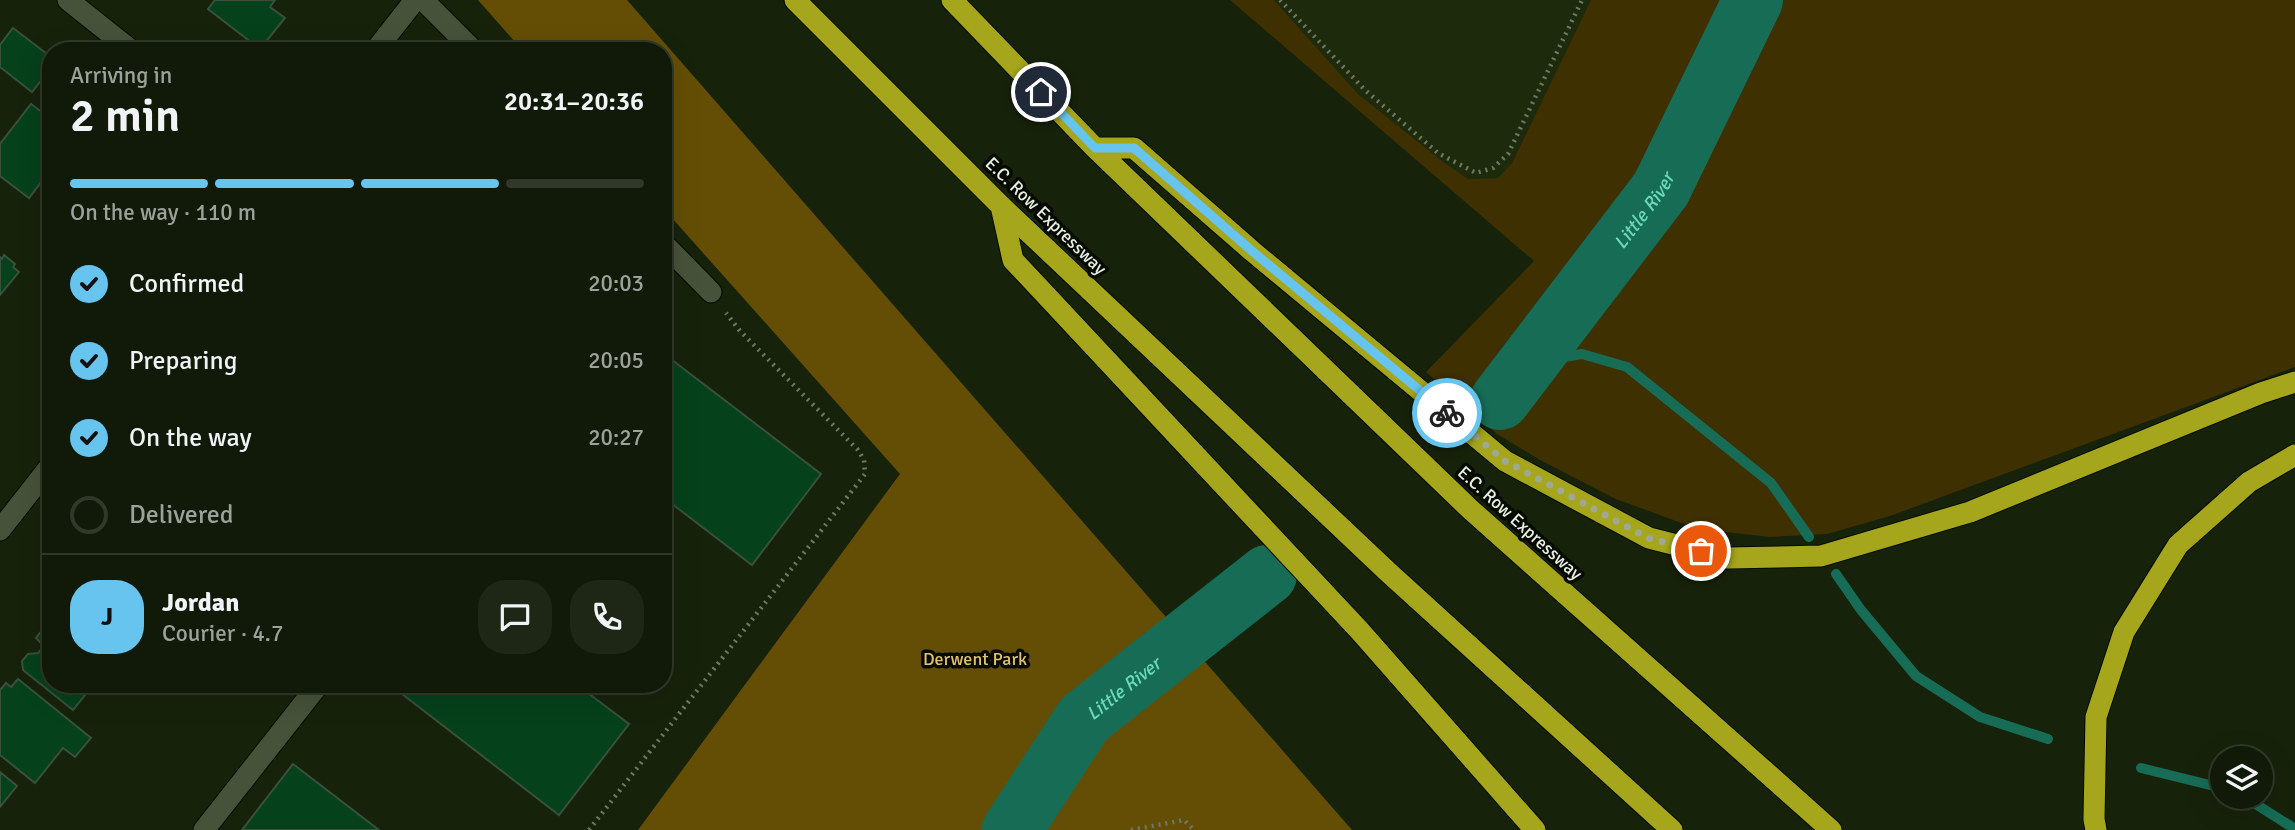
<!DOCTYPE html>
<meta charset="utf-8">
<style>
:root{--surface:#111a08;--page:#1e2716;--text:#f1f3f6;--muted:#9ca19c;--line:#303829;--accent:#67c4ef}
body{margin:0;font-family:Signika,sans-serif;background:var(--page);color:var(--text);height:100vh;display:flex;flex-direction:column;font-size:26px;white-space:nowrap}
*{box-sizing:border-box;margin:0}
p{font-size:23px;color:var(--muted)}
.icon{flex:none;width:38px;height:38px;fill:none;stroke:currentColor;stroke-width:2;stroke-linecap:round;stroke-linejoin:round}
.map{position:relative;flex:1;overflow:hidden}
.side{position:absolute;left:42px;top:42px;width:630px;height:651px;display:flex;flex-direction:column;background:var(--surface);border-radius:28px;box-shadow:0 7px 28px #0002,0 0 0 2px var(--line)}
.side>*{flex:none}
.tools{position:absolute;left:2210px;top:746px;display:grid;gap:14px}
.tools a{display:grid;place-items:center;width:63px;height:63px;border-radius:50%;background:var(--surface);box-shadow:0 7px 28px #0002,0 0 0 2px var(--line);font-size:35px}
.pin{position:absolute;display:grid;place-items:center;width:60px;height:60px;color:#fff;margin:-30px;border:4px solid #fff;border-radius:50%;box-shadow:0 2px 7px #0007}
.courier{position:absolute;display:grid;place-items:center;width:70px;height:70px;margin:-35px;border:5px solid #67c4ef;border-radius:50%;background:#fff;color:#222;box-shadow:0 2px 9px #0007}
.summary em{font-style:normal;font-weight:600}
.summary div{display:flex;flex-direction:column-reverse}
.summary{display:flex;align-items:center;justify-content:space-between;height:119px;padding:0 28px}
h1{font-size:46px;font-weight:600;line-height:52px}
.bar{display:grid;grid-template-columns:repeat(4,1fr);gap:10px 7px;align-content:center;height:84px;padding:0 28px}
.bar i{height:9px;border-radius:5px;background:var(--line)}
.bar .current{background:var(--accent)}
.bar p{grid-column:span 4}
.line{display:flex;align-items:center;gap:18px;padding:0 28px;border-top:2px solid var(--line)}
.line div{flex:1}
.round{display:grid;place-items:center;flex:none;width:74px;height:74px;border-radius:28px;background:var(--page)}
ol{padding:0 28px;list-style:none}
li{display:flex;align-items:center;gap:21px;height:77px}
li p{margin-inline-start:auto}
li .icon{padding:7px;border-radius:50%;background:var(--accent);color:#111;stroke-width:4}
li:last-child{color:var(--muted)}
li i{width:38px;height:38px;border:4px solid var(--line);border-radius:50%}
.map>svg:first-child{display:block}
.built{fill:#1d2b0c}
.green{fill:#3f3002}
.forest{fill:#644e06}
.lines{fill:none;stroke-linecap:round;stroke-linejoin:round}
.stream{stroke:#176c55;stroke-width:10}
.river{stroke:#176c55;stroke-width:60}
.building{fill:#05411b;stroke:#38503d;stroke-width:2}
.minor-casing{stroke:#040b00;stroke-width:23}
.highway-casing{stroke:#040b00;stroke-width:23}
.path{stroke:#6e7864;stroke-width:4.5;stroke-dasharray:2 5;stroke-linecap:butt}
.minor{stroke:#465239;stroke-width:21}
.highway{stroke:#a5a61b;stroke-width:21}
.done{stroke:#9fa896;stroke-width:7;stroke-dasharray:0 12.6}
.route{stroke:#67c4ef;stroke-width:9}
.labels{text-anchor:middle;stroke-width:7;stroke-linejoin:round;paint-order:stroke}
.street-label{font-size:18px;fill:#e8f0e1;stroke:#060a03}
.park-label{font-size:18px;fill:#e2c267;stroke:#060a03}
.water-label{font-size:19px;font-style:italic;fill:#6adbb7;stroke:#060a03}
</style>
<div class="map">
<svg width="2295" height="830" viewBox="0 0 2295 830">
<rect width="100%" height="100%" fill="#17220b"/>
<!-- built -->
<path class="built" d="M1274,0H1591L1512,163L1498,178L1468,179L1442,161L1358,94Z"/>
<!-- green -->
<path class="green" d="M1230,0H1274L1358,94L1442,161L1468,179L1498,178L1512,163L1591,0H2295V367L1890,516L1827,534L1770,537L1698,529L1616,499L1540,460L1497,434L1426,372L1534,261Z"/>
<!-- forest -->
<path class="forest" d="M478,0H627L1352,830H638L900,474L663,208V51H523Z"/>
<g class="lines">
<!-- stream -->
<path class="stream" d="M1528,363L1582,354L1627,367L1771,483L1809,537
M1836,574L1861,610L1916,676L1980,717L2048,739
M2141,768L2222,788
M2243,796L2295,829"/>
<!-- river -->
<g class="river">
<path id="s1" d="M1500,400L1661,189L1753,0"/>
<path id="s2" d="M1012,830L1084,719L1267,575"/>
</g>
</g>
<!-- building -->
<path class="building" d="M215,0H275L270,7L285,18L260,49L208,9Z
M13,28L51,57V68L32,92L0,67V45Z
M31,104L51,119V173L49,172L29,198L0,176V144Z
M4,255L15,264L13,267L19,272L0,295V257L2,259Z
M663,353L821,474L752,565L663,497Z
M51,619V684H94L73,710L23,670L22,661L28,654L38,653L44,646L36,638Z
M18,679L91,738L75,757L63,748L35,783L0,755V690L6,683L11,687Z
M389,684H576L629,724L559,815Z
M293,764L379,830H242Z
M0,772L17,786L0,807Z"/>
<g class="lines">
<defs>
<path id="minor" d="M68,0L132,51
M423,0L474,51
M375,51L415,0
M663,243L711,292
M0,530L51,465
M204,830L319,684"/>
<path id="highway" d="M795,0L1001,206L1388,572L1672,830
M952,0L1095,148L1471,510L1831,830
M1095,148H1134L1252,251L1505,461L1649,538L1728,558L1821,556L1970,512L2261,393L2295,382
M1001,206L1013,260L1359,630L1535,830
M2096,830L2094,819L2096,717L2124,632L2178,545L2249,482L2295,455"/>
</defs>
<!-- minor casing -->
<use href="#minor" class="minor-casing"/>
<!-- highway casing -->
<use href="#highway" class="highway-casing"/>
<!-- path -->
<path class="path" d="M1280,0L1365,90L1438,153L1476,173L1493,168L1508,154L1582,0
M589,830L865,474L864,460L858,450L740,331L726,313
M1131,830L1184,820L1194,830"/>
<!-- minor -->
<use href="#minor" class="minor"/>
<!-- highway -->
<use href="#highway" class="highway"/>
</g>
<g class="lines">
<!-- done -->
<path class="done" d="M1447,413L1505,461L1648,538L1701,551"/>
<!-- route -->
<path class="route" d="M1041,92L1095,148H1134L1252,251L1447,413"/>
</g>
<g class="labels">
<!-- street labels -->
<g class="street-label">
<text transform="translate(1046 216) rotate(44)" y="6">E.C. Row Expressway</text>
<text transform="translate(1520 523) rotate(42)" y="6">E.C. Row Expressway</text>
</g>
<!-- park labels -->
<g class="park-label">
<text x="975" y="665">Derwent Park</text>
</g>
<!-- water labels -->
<g class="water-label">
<text dy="7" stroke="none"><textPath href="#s1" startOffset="238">Little River</textPath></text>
<text dy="7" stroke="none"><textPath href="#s2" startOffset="182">Little River</textPath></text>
</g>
</g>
</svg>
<div class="tools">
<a><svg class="icon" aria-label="layers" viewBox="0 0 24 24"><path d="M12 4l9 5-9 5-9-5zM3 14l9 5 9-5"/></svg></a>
</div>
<div class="pin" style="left:1701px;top:551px;background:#ea580c"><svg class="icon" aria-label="bag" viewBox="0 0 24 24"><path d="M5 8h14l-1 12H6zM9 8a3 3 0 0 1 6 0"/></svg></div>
<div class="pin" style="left:1041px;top:92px;background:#1f2937"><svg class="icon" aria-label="home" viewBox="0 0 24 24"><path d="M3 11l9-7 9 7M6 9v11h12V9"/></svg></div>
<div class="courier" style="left:1447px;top:413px"><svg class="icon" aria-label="bike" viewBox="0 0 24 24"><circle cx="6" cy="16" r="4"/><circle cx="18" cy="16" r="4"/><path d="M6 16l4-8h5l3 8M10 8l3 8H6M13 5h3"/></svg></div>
<section class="side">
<div class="summary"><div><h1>2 min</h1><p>Arriving in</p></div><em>20:31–20:36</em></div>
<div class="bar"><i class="current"></i><i class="current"></i><i class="current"></i><i></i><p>On the way · 110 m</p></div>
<ol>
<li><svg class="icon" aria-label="check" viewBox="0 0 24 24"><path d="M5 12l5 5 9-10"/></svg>Confirmed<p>20:03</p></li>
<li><svg class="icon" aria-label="check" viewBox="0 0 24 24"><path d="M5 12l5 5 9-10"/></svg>Preparing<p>20:05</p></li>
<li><svg class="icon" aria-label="check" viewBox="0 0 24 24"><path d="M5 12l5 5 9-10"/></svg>On the way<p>20:27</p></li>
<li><i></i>Delivered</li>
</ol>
<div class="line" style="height:126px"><b class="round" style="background:var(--accent);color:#111">J</b><div><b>Jordan</b><p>Courier · 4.7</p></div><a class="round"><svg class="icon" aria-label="chat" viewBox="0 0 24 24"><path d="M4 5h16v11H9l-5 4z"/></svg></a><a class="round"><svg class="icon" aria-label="phone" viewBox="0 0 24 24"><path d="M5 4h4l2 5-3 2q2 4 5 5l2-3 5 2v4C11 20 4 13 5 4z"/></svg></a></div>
</section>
</div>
